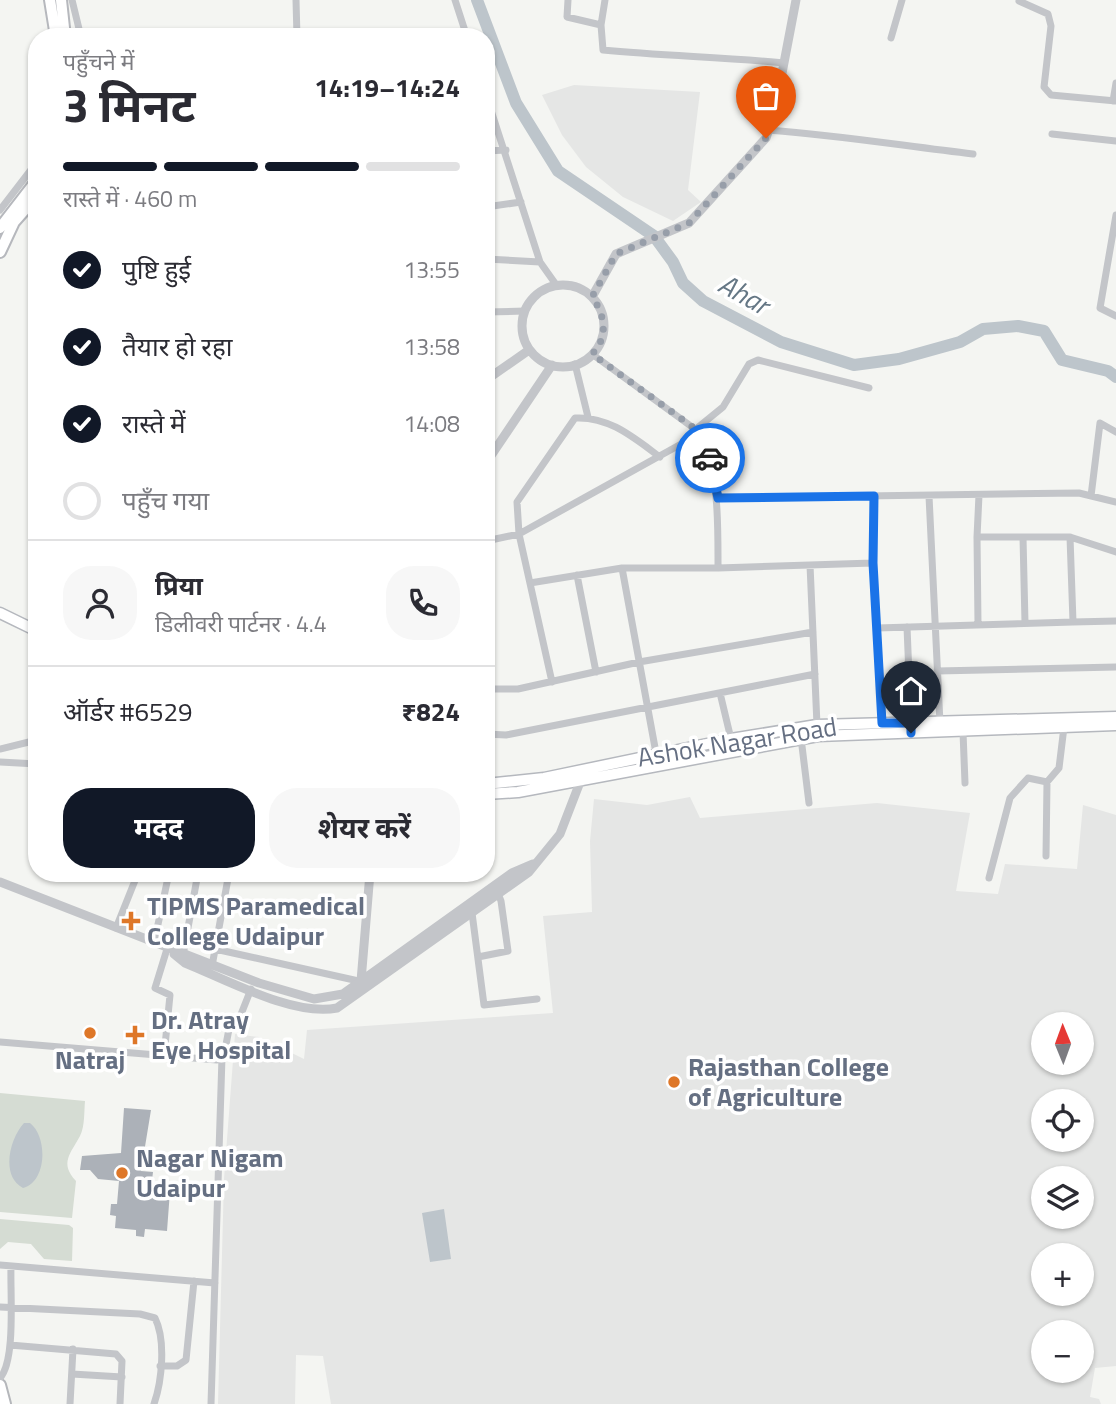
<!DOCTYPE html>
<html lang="hi">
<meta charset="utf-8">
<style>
:root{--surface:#fff;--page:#f7f7f7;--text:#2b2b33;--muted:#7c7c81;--line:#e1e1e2;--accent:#111827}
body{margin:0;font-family:"Titillium Web","Noto Sans Devanagari",sans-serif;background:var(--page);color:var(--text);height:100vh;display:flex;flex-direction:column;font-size:26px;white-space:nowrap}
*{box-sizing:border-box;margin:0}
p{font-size:23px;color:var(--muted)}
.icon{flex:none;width:38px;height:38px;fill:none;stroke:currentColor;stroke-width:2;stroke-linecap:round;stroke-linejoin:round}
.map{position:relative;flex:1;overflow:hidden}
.details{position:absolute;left:28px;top:28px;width:467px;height:854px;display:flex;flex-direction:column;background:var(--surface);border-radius:28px;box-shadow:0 2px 5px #0004}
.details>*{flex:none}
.needle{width:46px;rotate:359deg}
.controls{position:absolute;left:1031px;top:1012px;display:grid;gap:14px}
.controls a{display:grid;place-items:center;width:63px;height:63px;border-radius:50%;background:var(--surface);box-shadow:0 2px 5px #0004;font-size:35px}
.pin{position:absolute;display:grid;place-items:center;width:60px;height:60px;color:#fff;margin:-72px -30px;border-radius:50% 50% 50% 0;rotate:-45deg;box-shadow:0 0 7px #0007}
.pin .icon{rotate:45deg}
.courier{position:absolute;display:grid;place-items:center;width:70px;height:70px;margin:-35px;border:5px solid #1a73e8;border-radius:50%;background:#fff;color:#222;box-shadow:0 2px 9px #0007}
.headline em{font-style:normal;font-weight:700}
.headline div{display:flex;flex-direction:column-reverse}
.headline{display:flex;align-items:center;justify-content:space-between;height:119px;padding:0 35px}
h1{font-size:46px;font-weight:700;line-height:52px}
.bar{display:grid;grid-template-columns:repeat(4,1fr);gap:10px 7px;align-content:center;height:84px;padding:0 35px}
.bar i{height:9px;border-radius:5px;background:var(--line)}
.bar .current{background:var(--accent)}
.bar p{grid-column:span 4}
.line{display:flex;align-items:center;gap:18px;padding:0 35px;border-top:2px solid var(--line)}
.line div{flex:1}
.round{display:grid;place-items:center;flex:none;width:74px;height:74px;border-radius:28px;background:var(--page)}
ol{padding:0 35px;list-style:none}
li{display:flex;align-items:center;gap:21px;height:77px}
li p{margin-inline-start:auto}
li .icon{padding:7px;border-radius:50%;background:var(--accent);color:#fff;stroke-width:4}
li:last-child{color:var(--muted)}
li i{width:38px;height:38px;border:4px solid var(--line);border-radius:50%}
.primary-button{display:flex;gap:14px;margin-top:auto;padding:14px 35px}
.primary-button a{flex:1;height:80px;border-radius:28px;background:var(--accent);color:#fff;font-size:28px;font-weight:700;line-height:80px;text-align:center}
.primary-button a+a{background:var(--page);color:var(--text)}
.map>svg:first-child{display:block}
.built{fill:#e5e6e5;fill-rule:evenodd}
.green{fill:#d5dcd3}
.water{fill:#bdc5cb}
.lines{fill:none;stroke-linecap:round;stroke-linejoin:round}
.river{stroke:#bdc5cb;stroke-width:12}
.building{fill:#acb1b8}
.secondary-casing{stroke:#b5b8be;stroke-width:13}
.primary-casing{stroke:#b6b8bd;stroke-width:14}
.trunk-casing{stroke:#b5b7bb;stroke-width:14}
.minor{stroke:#c3c5c9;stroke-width:7}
.tertiary{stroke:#c3c5c9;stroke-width:9}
.secondary{stroke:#fff;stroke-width:10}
.primary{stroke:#fff;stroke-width:10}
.trunk{stroke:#fff;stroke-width:10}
.done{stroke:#979ea9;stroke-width:7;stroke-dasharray:0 12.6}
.route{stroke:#1a73e8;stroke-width:9}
.poi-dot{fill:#de7728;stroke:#fff;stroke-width:2.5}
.labels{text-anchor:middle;stroke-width:7;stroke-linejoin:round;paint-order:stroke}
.street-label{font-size:26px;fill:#656f82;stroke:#fff}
.poi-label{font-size:26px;font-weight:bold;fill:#656f82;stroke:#fff;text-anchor:start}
.water-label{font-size:28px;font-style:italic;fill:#657785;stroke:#fff}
</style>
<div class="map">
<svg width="1116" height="1404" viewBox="0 0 1116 1404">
<rect width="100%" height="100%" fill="#f4f5f2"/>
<!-- built -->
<path class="built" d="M574,85L700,92L688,190L701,202L673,221L623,197L586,167L562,135L542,95Z
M690,797L700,818L877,803L970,813L956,891L998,894L1005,864L1077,869L1083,805L1116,815V1366L1095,1368L1090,1397L1099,1399L1101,1404H331L323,1356L296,1355L295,1404H218L224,1179L235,1034L259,1037L304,1059L307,1030L553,1013L543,916L592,912L590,841L594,799L647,805ZM1043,1024H1082V1062H1043ZM1043,1101H1082V1139H1043ZM1043,1178H1082V1216H1043ZM1043,1255H1082V1293H1043ZM1043,1332H1082V1370H1043Z"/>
<!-- green -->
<path class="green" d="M0,1093L85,1101C84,1111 85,1126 80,1136C71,1153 59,1163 76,1181L72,1218L0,1212Z
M0,1219L69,1225L73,1228L72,1261L44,1259L31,1244L8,1242L0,1249Z"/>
<!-- water -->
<path class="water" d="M30,1123C48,1137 47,1182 23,1188C0,1176 10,1138 24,1123Z
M444,1209L451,1259L430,1262L422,1213Z"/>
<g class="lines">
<!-- river -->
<path class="river" d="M477,0L516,103L558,171L654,236L673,262L683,283L703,301L781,342L854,365L899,359L960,342L983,329L1018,326L1044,331L1062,360L1108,371L1116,377"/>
</g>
<!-- building -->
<path class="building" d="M124,1108L151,1110L141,1171L153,1172L151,1189L170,1191L167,1231L145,1229L144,1237L136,1236V1230L115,1228L116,1216L110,1215L111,1204H117L119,1181L98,1179L90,1170H80L82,1156L121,1153Z"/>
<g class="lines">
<defs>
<path id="secondary" d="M0,613L37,631
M486,784L544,778L731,739L817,725L1116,717
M486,794L518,792L818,736L1116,725"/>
<path id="primary" d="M50,0L56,37
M61,0L65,37
M0,228L37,180
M0,252L14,222L37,196"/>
<path id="trunk" d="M0,1385L5,1404"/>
</defs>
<!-- secondary casing -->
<use href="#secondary" class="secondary-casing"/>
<!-- primary casing -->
<use href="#primary" class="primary-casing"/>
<!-- trunk casing -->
<use href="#trunk" class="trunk-casing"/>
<!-- minor -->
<path class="minor" d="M72,0L81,37
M296,0L297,37
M455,0L467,37
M568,0L567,17L601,25L603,50C664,56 724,57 784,63
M1019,1L1048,14L1051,26L1044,87L1051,95L1116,101
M601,25L605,0
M297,35L323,33L332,37
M891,38L902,0
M486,95L540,262L557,286
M1113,101L1116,83
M768,130C837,135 904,146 973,154
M1052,134L1116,141
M486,151L506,150
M486,207L521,202
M0,210L37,162
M1116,215L1100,308L1116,316
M486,259L540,262
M486,312L525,311
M592,354L699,432
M575,364L588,417
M696,429L723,407L749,364L758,360L869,388
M929,496L940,723
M1091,496L1100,423L1116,432
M874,497L873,563L882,723
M718,498L1079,493L1116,502
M977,537L979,495
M1023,537L1025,623
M1070,537L1116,552
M486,541L519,534L701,433C719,483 718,516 718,568H622L656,753
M810,565L817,725
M718,568L873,563
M577,575L596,672
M530,583L622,568
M1073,622L1116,621
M907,627L911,724
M877,628L1073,622L1070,537H977L978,624
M937,671L1116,667
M552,682L519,534L517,502L575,418C609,416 634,438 660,457
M486,689H518L639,662L813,632
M720,693L731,739
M963,732L965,783
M486,734L506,735L815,674
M801,738L809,803
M0,749L37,740
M0,762L37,764
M1046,856L1047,782L1059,768L1064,727
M989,878L1010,798L1028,778L1047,782
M472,913L484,1005L537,999
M116,928L138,873
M154,943L169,873
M215,949L363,982
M183,955L198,873
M478,957L508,951L501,901L497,891
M212,966L229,873
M0,1042L217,1060L224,1055L229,1029L236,1027L251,989
M164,1056L170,995L155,988L167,949
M0,1265L215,1283
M0,1307L140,1314L155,1318C166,1340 162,1381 154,1404
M10,1345L116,1354L122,1361L120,1404
M160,1366H177L186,1360L194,1281
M72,1374L122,1377
M0,1378C16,1361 10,1292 11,1266
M70,1404L73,1349
M211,1404L222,1057"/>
<!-- tertiary -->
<path class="tertiary" d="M522 326a41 41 0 1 1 82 0a41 41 0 1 1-82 0Z
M592,297L616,254L689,223L766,138L775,110L796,0
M486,380L529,350
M486,463L552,365
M0,882L259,983L314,999L343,994L512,873L533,864
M174,954L185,963C225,979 294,1017 337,1008L529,872L560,834L582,777
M361,981L370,873"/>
<!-- secondary -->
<use href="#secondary" class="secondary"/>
<!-- primary -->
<use href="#primary" class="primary"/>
<!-- trunk -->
<use href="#trunk" class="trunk"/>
</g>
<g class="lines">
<!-- done -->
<path class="done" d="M710,458L701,433L592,354C609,337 605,315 592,297L616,254L689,223L766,138"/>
<!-- route -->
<path class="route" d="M710,458L718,498L874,496L873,563L882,723H911V733"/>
</g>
<!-- markers -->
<g class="poi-dot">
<path d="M127.5 910.5h7v7h7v7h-7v7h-7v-7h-7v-7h7z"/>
<circle cx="90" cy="1033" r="7"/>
<path d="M131.5 1024.5h7v7h7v7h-7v7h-7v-7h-7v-7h7z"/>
<circle cx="674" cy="1082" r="7"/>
<circle cx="122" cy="1173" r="7"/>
</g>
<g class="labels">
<!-- street labels -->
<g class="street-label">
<text transform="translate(737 742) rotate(-9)" y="9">Ashok Nagar Road</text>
</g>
<!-- poi labels -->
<g class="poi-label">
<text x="147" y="915">TIPMS Paramedical<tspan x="147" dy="30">College Udaipur</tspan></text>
<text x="151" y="1029">Dr. Atray<tspan x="151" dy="30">Eye Hospital</tspan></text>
<text x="90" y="1069" text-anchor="middle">Natraj</text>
<text x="688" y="1076">Rajasthan College<tspan x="688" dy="30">of Agriculture</tspan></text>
<text x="136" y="1167">Nagar Nigam<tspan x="136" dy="30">Udaipur</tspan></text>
</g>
<!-- water labels -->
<g class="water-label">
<text transform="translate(744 294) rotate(29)" y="10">Ahar</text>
</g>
</g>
</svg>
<div class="controls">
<a><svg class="needle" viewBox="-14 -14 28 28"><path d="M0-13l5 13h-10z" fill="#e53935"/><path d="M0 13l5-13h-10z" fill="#7c7c81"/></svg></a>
<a><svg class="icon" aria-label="locate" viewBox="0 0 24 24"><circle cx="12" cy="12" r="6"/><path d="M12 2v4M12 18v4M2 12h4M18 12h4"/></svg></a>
<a><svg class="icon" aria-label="layers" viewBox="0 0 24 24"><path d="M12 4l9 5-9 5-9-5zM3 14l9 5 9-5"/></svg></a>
<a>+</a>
<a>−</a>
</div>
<div class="pin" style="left:766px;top:138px;background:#ea580c"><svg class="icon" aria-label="bag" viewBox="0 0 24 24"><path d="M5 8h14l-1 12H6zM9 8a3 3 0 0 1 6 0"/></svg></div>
<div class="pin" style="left:911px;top:733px;background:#1f2937"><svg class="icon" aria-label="home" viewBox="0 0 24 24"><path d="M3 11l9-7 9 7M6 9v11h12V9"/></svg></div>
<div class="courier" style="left:710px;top:458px"><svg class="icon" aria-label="car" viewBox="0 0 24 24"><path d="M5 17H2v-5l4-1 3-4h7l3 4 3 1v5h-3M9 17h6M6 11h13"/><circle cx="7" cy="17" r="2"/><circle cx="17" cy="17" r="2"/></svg></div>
<section class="details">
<div class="headline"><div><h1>3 मिनट</h1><p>पहुँचने में</p></div><em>14:19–14:24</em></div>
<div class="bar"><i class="current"></i><i class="current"></i><i class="current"></i><i></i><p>रास्ते में · 460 m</p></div>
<ol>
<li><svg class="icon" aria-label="check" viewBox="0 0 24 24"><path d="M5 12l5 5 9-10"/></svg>पुष्टि हुई<p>13:55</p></li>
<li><svg class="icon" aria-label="check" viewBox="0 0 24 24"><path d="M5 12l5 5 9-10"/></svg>तैयार हो रहा<p>13:58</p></li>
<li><svg class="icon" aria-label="check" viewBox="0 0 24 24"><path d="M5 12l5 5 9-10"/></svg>रास्ते में<p>14:08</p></li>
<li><i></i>पहुँच गया</li>
</ol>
<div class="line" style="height:126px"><a class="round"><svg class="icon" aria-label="person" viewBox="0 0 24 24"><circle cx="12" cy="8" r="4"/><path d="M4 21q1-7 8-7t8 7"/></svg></a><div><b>प्रिया</b><p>डिलीवरी पार्टनर · 4.4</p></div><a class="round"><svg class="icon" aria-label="phone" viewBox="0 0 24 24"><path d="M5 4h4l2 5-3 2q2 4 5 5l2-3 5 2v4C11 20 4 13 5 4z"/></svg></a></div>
<div class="line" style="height:91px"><div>ऑर्डर #6529</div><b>₹824</b></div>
<div class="primary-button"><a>मदद</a><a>शेयर करें</a></div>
</section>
</div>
